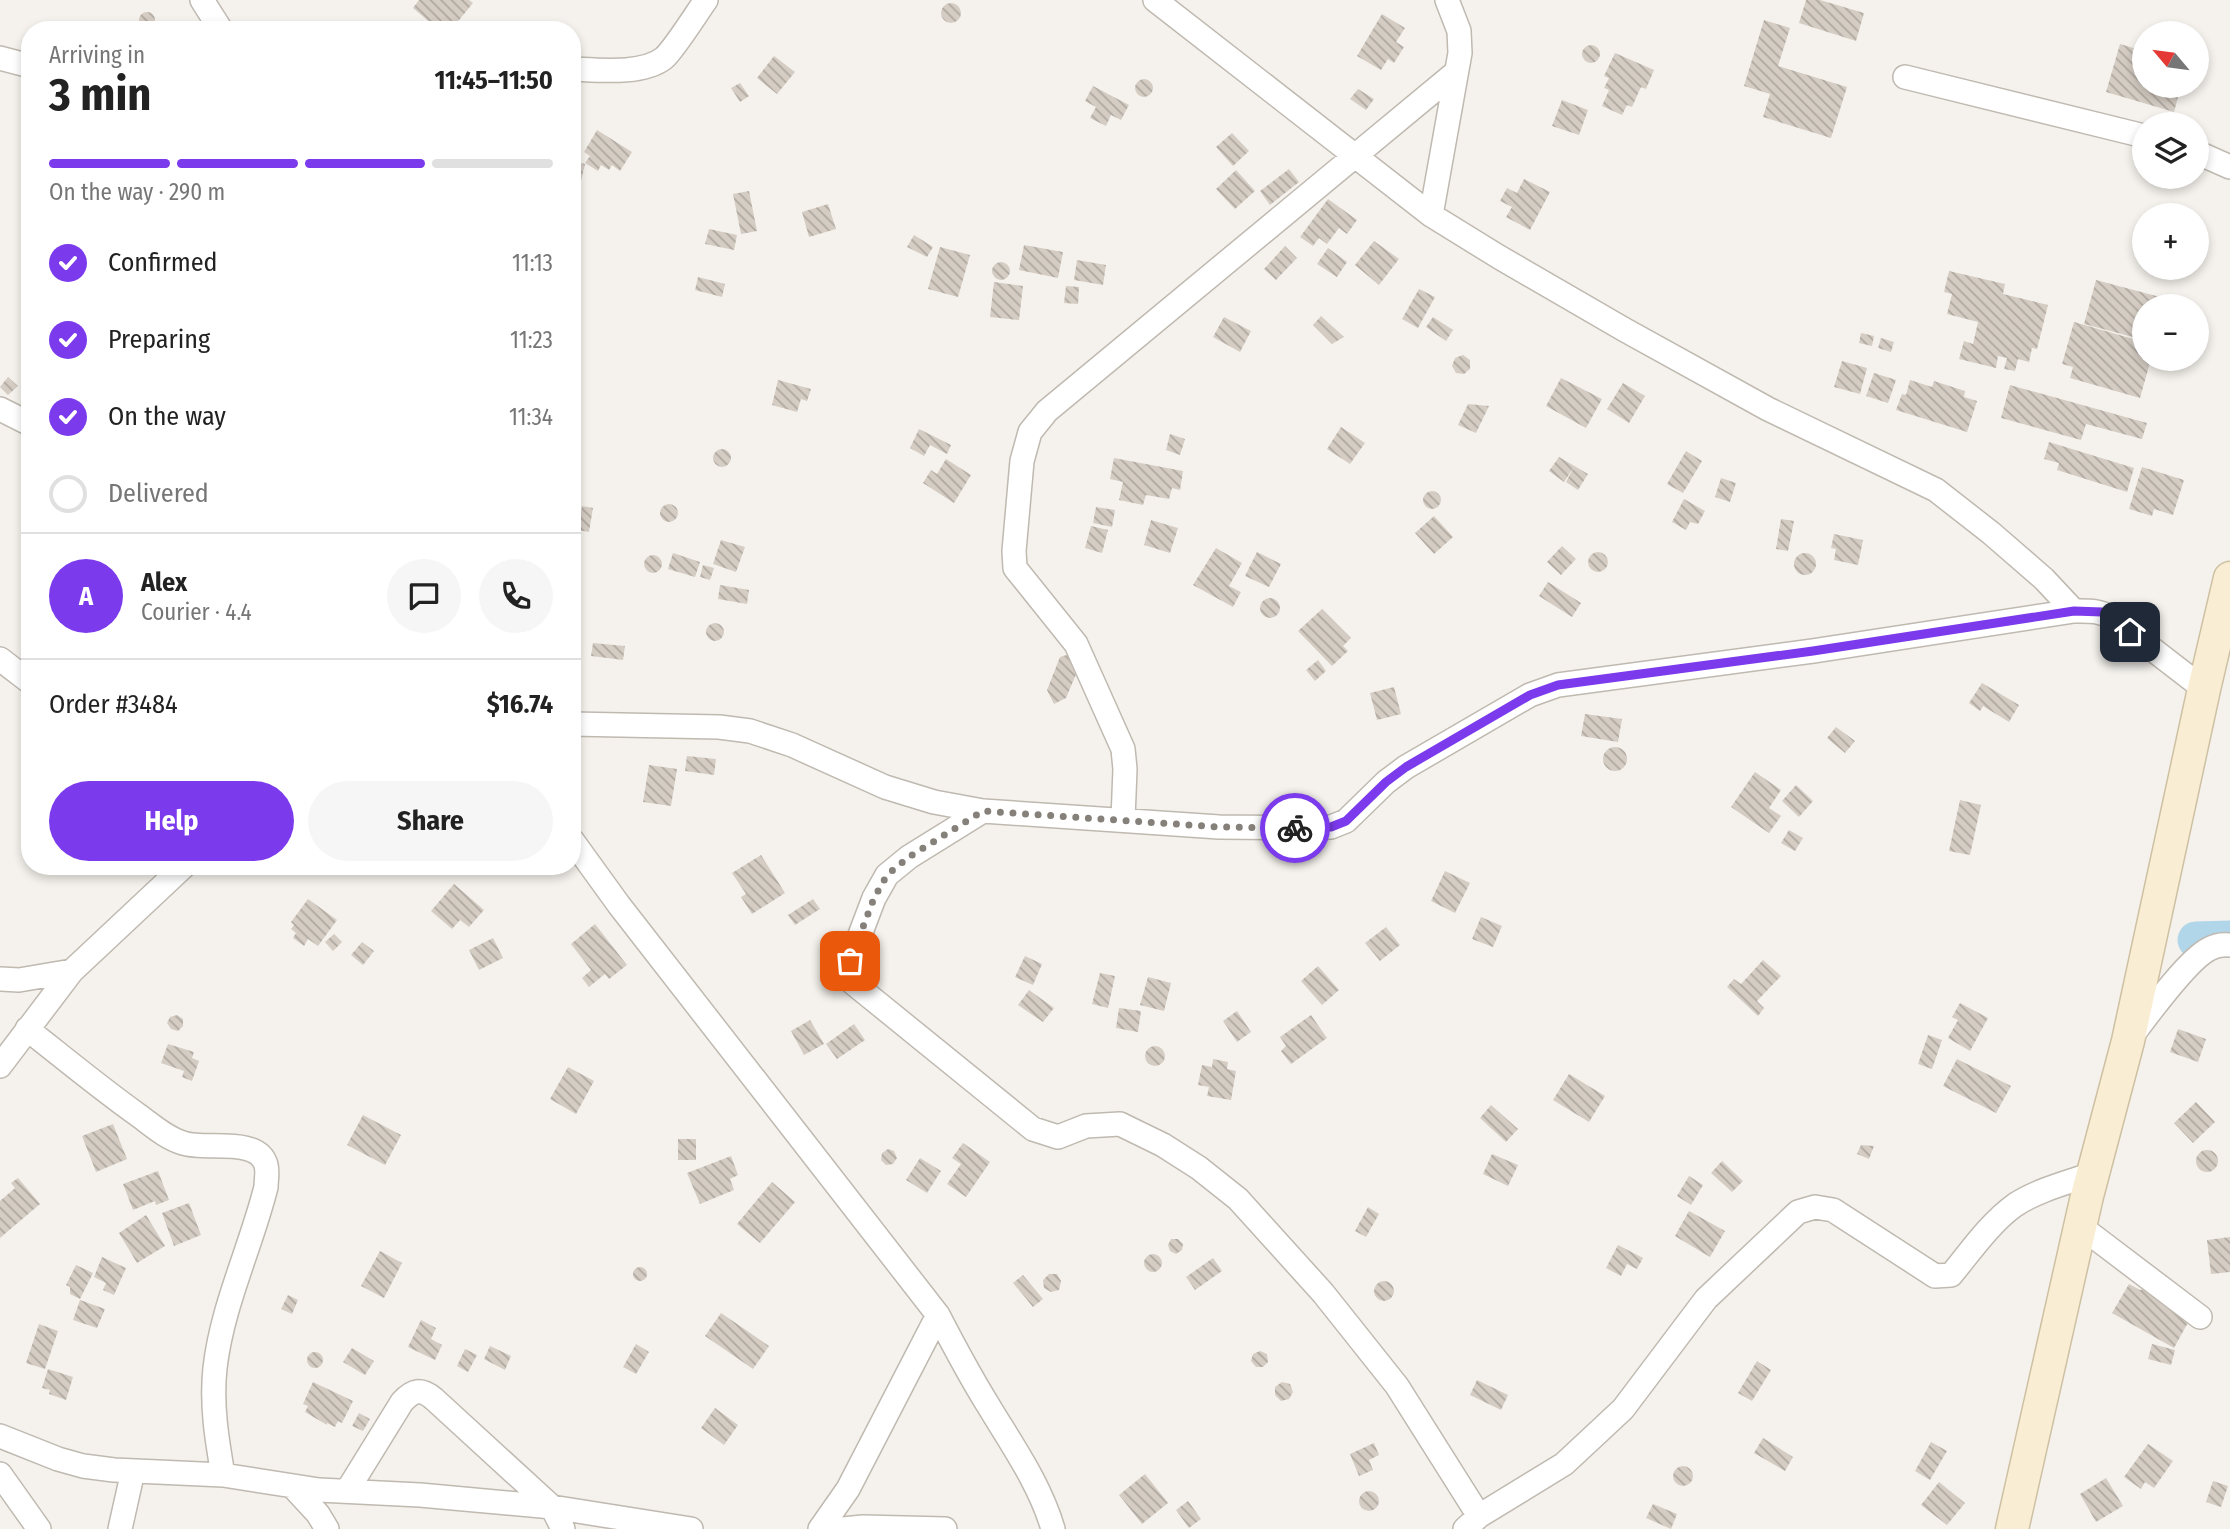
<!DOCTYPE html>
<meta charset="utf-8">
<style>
:root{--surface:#fff;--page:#f6f6f6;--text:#222;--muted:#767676;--line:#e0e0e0;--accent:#7c3aed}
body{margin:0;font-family:"Fira Sans Condensed",sans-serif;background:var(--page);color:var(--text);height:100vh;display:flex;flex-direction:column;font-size:26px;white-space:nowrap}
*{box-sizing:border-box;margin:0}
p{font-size:23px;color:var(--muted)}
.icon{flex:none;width:38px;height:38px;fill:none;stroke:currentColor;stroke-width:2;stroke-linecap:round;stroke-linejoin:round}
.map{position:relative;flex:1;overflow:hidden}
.panel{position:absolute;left:21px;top:21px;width:560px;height:854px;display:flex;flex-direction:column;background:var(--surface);border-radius:28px;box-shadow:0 4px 10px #0003}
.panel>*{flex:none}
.needle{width:46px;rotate:299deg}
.fabs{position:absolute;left:2132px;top:21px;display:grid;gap:14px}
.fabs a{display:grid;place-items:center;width:77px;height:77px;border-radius:50%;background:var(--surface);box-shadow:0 4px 10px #0003;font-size:35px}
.pin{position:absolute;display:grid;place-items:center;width:60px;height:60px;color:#fff;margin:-30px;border-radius:14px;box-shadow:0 4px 10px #0006}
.courier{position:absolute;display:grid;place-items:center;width:70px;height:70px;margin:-35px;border:5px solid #7c3aed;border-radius:50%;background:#fff;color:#222;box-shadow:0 2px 9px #0007}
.head em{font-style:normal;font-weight:700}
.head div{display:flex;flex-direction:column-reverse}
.head{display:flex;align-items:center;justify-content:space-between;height:119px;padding:0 28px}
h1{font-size:46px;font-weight:700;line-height:52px}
.bar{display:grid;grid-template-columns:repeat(4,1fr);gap:10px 7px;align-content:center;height:84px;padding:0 28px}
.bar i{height:9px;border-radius:5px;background:var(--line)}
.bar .selected{background:var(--accent)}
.bar p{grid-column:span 4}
.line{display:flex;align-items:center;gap:18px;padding:0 28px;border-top:2px solid var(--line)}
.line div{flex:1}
.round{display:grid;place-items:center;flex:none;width:74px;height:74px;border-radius:37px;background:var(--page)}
ol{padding:0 28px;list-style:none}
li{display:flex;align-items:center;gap:21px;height:77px}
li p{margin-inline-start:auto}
li .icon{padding:7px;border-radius:50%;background:var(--accent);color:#fff;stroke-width:4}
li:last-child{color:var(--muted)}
li i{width:38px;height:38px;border:4px solid var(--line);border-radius:50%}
.button{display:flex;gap:14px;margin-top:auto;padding:14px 28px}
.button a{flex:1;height:80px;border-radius:42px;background:var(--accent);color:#fff;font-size:28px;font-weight:700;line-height:80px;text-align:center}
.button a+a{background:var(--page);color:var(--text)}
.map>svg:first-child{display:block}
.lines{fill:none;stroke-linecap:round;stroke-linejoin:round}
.river{stroke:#b2d6e9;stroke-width:37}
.building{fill:url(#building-back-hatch)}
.street-casing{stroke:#bfb9b0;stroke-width:26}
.secondary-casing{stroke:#cec0a2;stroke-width:35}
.street{stroke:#fff;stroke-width:23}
.secondary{stroke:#f9edd3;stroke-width:32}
.done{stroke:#858079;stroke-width:7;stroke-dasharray:0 12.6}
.route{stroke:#7c3aed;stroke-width:9}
</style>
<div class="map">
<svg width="2230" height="1529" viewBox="0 0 2230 1529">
<defs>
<pattern id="building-back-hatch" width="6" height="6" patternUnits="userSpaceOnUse" patternTransform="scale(1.75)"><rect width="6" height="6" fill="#d5cdc4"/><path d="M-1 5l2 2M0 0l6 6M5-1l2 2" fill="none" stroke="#afa8a0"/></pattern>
</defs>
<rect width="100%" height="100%" fill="#f5f2ed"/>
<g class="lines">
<!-- river -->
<path class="river" d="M2196,940L2230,939"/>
</g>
<!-- building -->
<path class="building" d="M419,0H469L473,3L451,30H439L413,8Z
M1806,0H1820L1864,13L1856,41L1799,23Z
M941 13a10 10 0 1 1 20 0a10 10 0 1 1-20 0Z
M139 20a8 8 0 1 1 16 0a8 8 0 1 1-16 0Z
M1382,14L1405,28L1396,42L1404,47L1394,63L1388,59L1381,70L1357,56Z
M1764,20L1790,28L1778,66L1847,87L1831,138L1763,117L1770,94L1744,86Z
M2120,44L2144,51V86H2181L2174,112L2106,92Z
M1582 54a9 9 0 1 1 18 0a9 9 0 1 1-18 0Z
M1615,53L1654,70L1646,89L1641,87L1632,107L1627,105L1622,115L1602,106L1609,90L1604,88L1609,78L1604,76Z
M774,56L795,72L777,94L757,78Z
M1135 88a9 9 0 1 1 18 0a9 9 0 1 1-18 0Z
M740,83L749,96L740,102L731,88Z
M1093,86L1129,105L1121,120L1111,115L1106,126L1090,118L1096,107L1085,101Z
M1358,89L1374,99L1366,110L1350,99Z
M1562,100L1588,110L1579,135L1552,126Z
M597,130L632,152L620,171L612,165L609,170L601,165L598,171L585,163L590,156L584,152Z
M1232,133L1249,151L1233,166L1216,147Z
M572,161L585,164L581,181L572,179Z
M1289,169L1299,182L1270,205L1260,191Z
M1236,170L1255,191L1235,209L1216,189Z
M1524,179L1550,192L1530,230L1506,217L1512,207L1500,201L1507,188L1517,193Z
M749,191L757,231L741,234L733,194Z
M1328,199L1357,220L1347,234L1339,228L1327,244L1319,238L1313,246L1300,237Z
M828,204L836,229L809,237L802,212Z
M709,229L737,235L734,250L705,244Z
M914,235L933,247L927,257L907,247Z
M1374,241L1399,259L1379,285L1355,265Z
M1024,245L1063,252L1058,278L1019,270Z
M1285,246L1297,258L1276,280L1264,269Z
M940,247L970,255L958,297L928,289Z
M1328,248L1347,262L1337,277L1317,264Z
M1077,260L1106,265L1103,285L1074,280Z
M992 271a9 9 0 1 1 18 0a9 9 0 1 1-18 0Z
M1949,271L2005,284L2003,294L2048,305L2037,349L2032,348L2029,362L2018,359L2015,371L2004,369L2007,358L1998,356L1996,368L1959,359L1964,341L1973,344L1978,322L1947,314L1952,294L1944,292Z
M698,277L725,284L722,297L695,290Z
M2096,280L2190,305V306H2144V340L2084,324Z
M994,282L1023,286L1019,320L990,317Z
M1066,286L1079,287L1078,304L1064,303Z
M1419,289L1435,297L1418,328L1402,319Z
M1321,316L1344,337L1332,344L1313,325Z
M1224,317L1251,331L1240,352L1213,337Z
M1433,317L1453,330L1446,341L1426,327Z
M2074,322L2144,342V359H2151L2140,398L2070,378L2073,367L2062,364Z
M1861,333L1874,336L1872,346L1859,343Z
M1881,338L1894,342L1891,352L1878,348Z
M1463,355L1470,360V369L1464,374L1456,373L1452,366L1455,358Z
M1842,361L1867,368L1860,394L1834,387Z
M1874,373L1896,380L1888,403L1866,396Z
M8,377L18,386L8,395L0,387Z
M1561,378L1602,399L1586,428L1546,406Z
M778,380L811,389L807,401L801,399L797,412L772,405Z
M1910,380L1932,387L1934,381L1965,391L1964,397L1977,401L1967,432L1896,410L1902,394L1906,395Z
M1623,383L1645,396L1629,423L1607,409Z
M2010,385L2147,423L2142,439L2086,424L2081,440L2001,418Z
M1468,404L1489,406L1476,433L1458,425Z
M1341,427L1365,443L1350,464L1327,449Z
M919,429L951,445L947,454L930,445L924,456L910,448Z
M1170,434L1185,439L1180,455L1166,450Z
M2049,442L2134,468L2127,492L2057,470L2059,463L2044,459Z
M713 458a9 9 0 1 1 18 0a9 9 0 1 1-18 0Z
M1686,451L1702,461L1683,493L1667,484Z
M1559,457L1588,474L1578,490L1566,482L1574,467L1564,482L1549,471Z
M1114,458L1183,471L1180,490L1172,488L1169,499L1146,495L1143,505L1119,500L1123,482L1110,479Z
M946,459L971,475L954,503L923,483L931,470L937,474Z
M2142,467L2184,480L2173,515L2154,509L2152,516L2129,509Z
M1721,478L1736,483L1730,502L1715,497Z
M1423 500a9 9 0 1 1 18 0a9 9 0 1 1-18 0Z
M1684,499L1705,511L1698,524L1690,522L1686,530L1672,522Z
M660 513a9 9 0 1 1 18 0a9 9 0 1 1-18 0Z
M582,506L593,508L589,532L578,530Z
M1096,507L1115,510L1112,527L1093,523Z
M1434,516L1453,537L1434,554L1415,533Z
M1781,519L1794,521L1788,551L1776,549Z
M1151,520L1178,528L1170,553L1144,545Z
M1091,526L1108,530L1102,553L1085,548Z
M1834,534L1863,540L1858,565L1834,560L1836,549L1831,548Z
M721,540L745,547L736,572L713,564Z
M1562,546L1576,559L1561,575L1547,562Z
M1216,548L1242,563L1229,586L1241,592L1233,607L1193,585Z
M1588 562a10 10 0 1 1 20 0a10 10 0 1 1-20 0Z
M1257,552L1281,564L1269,587L1245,576Z
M673,553L700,562L695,577L668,569Z
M1794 564a11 11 0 1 1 22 0a11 11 0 1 1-22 0Z
M644 564a9 9 0 1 1 18 0a9 9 0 1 1-18 0Z
M703,565L714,568L710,580L700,577Z
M1548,582L1581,603L1572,617L1539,596Z
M720,585L749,590L747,604L718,599Z
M1260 608a10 10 0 1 1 20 0a10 10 0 1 1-20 0Z
M1322,609L1351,638L1343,646L1348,651L1332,666L1298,631Z
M706 632a9 9 0 1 1 18 0a9 9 0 1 1-18 0Z
M593,643L625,646L623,660L591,656Z
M1073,653L1080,665L1066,698L1054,704L1047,690L1060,657Z
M1318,660L1326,671L1315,681L1306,670Z
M1982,683L2019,705L2009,722L1983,706L1980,711L1969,703Z
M1394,687L1401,714L1377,720L1370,693Z
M1585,714L1622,719L1618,742L1581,736Z
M1836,727L1855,741L1845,753L1827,738Z
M1603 759a12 12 0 1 1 24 0a12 12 0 1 1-24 0Z
M687,756L716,759L714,775L685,771Z
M649,765L677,769L671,806L643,802Z
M1755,772L1781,790L1769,808L1781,816L1769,833L1731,807Z
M1796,785L1813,801L1799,817L1782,801Z
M1960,800L1981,805L1970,855L1949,851Z
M1789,830L1803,838L1795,851L1781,843Z
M761,855L785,893L752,914L741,897L746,894L732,873Z
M1445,871L1470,883L1455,913L1431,901Z
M454,884L484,910L469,927L460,920L452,929L431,911Z
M308,899L337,920L318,946L308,939L304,946L293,938L296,933L291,929L294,925L291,922Z
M813,899L820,909L795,925L788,915Z
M1481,917L1502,926L1493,947L1472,939Z
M595,924L627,965L609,979L605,974L589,987L582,978L591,970L571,944Z
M1386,927L1400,945L1380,961L1365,943Z
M334,934L342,942L333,951L325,942Z
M493,938L503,958L479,970L469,950Z
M362,942L374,951L363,965L351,955Z
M1025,956L1042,964L1033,985L1015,977Z
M1763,960L1781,976L1757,1001L1764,1008L1758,1016L1727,987L1734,979L1741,984Z
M1318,966L1339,990L1322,1005L1301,981Z
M1100,973L1115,976L1108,1008L1092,1004Z
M1148,977L1171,983L1164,1011L1140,1005Z
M1029,990L1054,1008L1043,1022L1018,1005Z
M1960,1003L1988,1018L1970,1051L1948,1038L1958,1020L1952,1017Z
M1119,1008L1141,1011L1138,1032L1116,1028Z
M1237,1011L1251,1032L1237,1042L1223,1021Z
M177,1015L183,1019V1026L178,1031L171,1029L167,1023L170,1017Z
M1311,1015L1327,1038L1291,1064L1281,1051L1286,1046L1280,1037Z
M810,1020L824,1044L804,1055L791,1031Z
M854,1024L865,1040L837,1059L826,1044Z
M2178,1029L2206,1039L2198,1062L2170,1052Z
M1928,1035L1942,1040L1932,1069L1918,1064Z
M168,1044L194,1052L192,1058L199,1061L192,1081L182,1077L184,1071L161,1063Z
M1145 1056a10 10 0 1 1 20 0a10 10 0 1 1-20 0Z
M1213,1059L1228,1062L1227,1069L1236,1071L1231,1100L1207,1096L1209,1087L1198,1085L1202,1065L1212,1067Z
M1957,1059L2011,1086L1996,1113L1943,1086Z
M568,1067L594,1081L576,1114L550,1099Z
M1569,1074L1605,1096L1589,1122L1553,1100Z
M2196,1102L2215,1122L2193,1143L2174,1123Z
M1491,1105L1518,1129L1506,1142L1480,1118Z
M363,1115L401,1135L385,1165L347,1145Z
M113,1124L127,1159L96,1172L82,1136Z
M678,1139H696V1160H678Z
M963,1143L990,1162L966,1197L947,1184L961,1164L952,1158Z
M1861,1145L1874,1146L1869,1159L1857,1154Z
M888,1149L894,1151L897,1158L893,1164L886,1165L881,1160L882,1153Z
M2196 1161a11 11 0 1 1 22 0a11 11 0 1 1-22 0Z
M1492,1154L1518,1165L1508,1186L1483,1174Z
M731,1156L738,1175L730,1179L734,1190L700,1204L687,1173Z
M920,1158L941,1171L927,1193L906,1180Z
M1722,1161L1743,1181L1732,1192L1711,1173Z
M158,1171L169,1200L156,1205L155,1201L133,1210L123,1184Z
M1689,1176L1703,1185L1691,1205L1677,1196Z
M18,1178L40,1204L0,1238V1201L15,1188L11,1183Z
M772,1182L795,1202L760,1243L737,1224Z
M189,1203L201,1235L174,1246L162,1213Z
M1368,1207L1379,1214L1366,1237L1355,1231Z
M1689,1211L1725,1231L1710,1257L1675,1236Z
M146,1215L165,1246L137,1263L119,1233Z
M2230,1237V1272L2211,1274L2207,1240Z
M1171,1239H1178L1183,1244L1182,1250L1176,1254L1170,1251L1168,1245Z
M1618,1245L1643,1258L1637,1269L1627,1264L1621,1276L1606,1268Z
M380,1251L402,1263L384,1298L361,1286Z
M1144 1263a9 9 0 1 1 18 0a9 9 0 1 1-18 0Z
M102,1257L126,1268L114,1295L103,1290L106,1283L94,1277Z
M1213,1258L1222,1271L1195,1290L1186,1277Z
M76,1265L93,1273L80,1299L70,1294V1287L66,1285Z
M633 1274a7 7 0 1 1 14 0a7 7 0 1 1-14 0Z
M1049,1274H1057L1061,1281L1059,1290L1051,1292L1044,1288L1043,1280Z
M1023,1275L1043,1299L1033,1307L1013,1283Z
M1374 1291a10 10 0 1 1 20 0a10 10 0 1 1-20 0Z
M2129,1284L2140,1290L2148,1288L2160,1296V1301L2190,1319L2174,1348L2112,1313Z
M288,1295L298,1300L292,1314L281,1309Z
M80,1300L105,1309L97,1328L73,1320Z
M721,1313L769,1346L753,1369L705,1336Z
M421,1320L436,1328L431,1339L442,1345L435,1360L408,1347Z
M39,1324L58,1331L45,1369L26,1363Z
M636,1344L649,1352L636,1374L623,1367Z
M2152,1344L2175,1350L2171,1365L2148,1359Z
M490,1346L511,1356L505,1370L484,1359Z
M352,1348L374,1361L365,1375L343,1362Z
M465,1349L477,1355L468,1372L457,1366Z
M1260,1351L1267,1354L1268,1362L1263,1367H1256L1251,1361L1253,1354Z
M307 1360a8 8 0 1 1 16 0a8 8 0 1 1-16 0Z
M1757,1361L1771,1370L1752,1401L1738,1393Z
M48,1369L73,1377L66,1400L49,1394L50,1390L42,1388Z
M1477,1380L1508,1395L1501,1410L1470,1395Z
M313,1382L353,1401L342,1423L338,1421L335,1427L327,1423V1425L305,1412L308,1406L303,1404Z
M1282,1382L1290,1384L1293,1392L1289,1399L1281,1401L1275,1395V1387Z
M715,1408L738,1425L724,1445L701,1428Z
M359,1413L370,1419L363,1431L352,1426Z
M1763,1438L1793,1457L1785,1471L1754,1453Z
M1931,1442L1947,1451L1930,1480L1915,1471Z
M1374,1443L1379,1455L1369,1460L1373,1470L1359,1476L1350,1454Z
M2148,1444L2173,1461L2154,1488L2145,1482L2141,1489L2124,1477Z
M1673 1476a10 10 0 1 1 20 0a10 10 0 1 1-20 0Z
M1145,1474L1168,1503L1142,1524L1119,1495Z
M2106,1478L2123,1506L2096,1522L2080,1494Z
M2213,1481L2228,1486L2221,1507L2206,1502Z
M1939,1482L1965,1503L1947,1525L1921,1505Z
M1359 1501a10 10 0 1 1 20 0a10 10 0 1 1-20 0Z
M1188,1501L1201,1519L1189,1528L1176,1510Z
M1653,1504L1677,1514L1671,1529L1646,1518Z"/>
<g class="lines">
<defs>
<path id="street" d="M202,0L221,30
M1155,0L1431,215L1499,257L1625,330L1768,409L1936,490L1991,533L2044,579L2074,611
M0,58L30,66
M572,69C598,70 643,75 664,58C675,48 696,14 706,0
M1905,77L2144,136
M2196,152L2230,167
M1431,215L1460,53L1459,31L1447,0
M0,409L30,424
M0,659L30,682
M572,724L719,727L750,731L792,745L885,787L934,802L983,811L1219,827L1305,828L1331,827L1346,821L1386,782L1406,767L1530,695L1558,685L1813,651L2074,611C2089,611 2099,610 2112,618L2204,689
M983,811L909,857L887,875L874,898L850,961L853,983L1033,1129L1058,1137L1086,1126L1120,1124L1163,1145L1199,1168L1238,1199L1323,1293L1397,1386L1479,1516
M1123,819L1125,769L1123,749L1076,644L1015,568L1014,551L1022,461L1030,432L1047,411L1455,73
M572,840L619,905L938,1315C954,1346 970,1376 988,1405C1012,1445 1040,1484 1053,1529
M0,979L19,980L72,971
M27,1029C64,1058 100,1088 138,1115C152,1125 166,1138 183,1143C205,1151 258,1136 266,1165C268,1172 266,1180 266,1187C251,1247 222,1306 215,1368C211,1405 217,1440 223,1475
M2131,1037C2147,1016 2187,960 2209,949C2216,945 2222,944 2230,945
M0,1066L72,971L184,866
M2080,1226L2200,1317
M0,1436L58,1459L83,1466L114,1470L223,1475L319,1490L420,1495L552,1507L691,1529
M0,1474L39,1529
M294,1488L318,1514L327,1529
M347,1491L402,1402C413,1390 421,1388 434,1399L552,1507L563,1529
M120,1529L133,1471
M820,1529L848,1489L938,1315
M843,1529L863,1527L945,1529
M1465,1529L1479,1516L1564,1464L1623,1409L1706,1299L1798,1212L1815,1207L1833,1210L1935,1276L1951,1275C1970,1252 1990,1223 2015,1205C2038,1190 2066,1183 2092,1174"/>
<path id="secondary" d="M2012,1529L2087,1196L2128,1041L2204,689L2230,578"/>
</defs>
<!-- street casing -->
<use href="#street" class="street-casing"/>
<!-- secondary casing -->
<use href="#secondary" class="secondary-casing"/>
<!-- street -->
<use href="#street" class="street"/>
<!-- secondary -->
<use href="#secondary" class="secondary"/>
</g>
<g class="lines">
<!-- done -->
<path class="done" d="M850,961L874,898L887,875L909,857L983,811L1219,827L1295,828"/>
<!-- route -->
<path class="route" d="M1295,828L1331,827L1346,821L1386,782L1406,767L1530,695L1558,685L1813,651L2074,611L2102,612L2130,632"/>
</g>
</svg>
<div class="fabs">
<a><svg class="needle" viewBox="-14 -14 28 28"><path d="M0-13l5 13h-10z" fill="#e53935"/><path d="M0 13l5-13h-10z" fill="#767676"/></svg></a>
<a><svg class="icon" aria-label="layers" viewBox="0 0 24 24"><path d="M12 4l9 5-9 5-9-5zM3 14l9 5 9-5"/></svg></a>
<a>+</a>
<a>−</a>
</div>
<div class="pin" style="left:850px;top:961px;background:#ea580c"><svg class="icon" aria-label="bag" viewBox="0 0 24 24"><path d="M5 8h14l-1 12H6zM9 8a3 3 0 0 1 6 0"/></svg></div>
<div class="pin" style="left:2130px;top:632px;background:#1f2937"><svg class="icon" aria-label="home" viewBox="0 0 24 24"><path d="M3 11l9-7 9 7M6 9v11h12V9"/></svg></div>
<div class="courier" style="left:1295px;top:828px"><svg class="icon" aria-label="bike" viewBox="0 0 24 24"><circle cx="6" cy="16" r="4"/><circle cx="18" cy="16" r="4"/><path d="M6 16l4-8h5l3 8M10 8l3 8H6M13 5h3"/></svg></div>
<section class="panel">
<div class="head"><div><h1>3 min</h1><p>Arriving in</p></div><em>11:45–11:50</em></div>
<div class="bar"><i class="selected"></i><i class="selected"></i><i class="selected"></i><i></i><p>On the way · 290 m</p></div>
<ol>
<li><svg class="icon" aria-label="check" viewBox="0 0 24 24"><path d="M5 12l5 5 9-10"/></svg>Confirmed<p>11:13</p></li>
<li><svg class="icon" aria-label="check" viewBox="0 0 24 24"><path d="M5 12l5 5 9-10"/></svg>Preparing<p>11:23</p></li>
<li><svg class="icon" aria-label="check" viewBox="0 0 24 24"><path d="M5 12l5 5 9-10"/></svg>On the way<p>11:34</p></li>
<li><i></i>Delivered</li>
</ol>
<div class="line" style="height:126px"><b class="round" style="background:var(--accent);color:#fff">A</b><div><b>Alex</b><p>Courier · 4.4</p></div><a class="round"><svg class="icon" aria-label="chat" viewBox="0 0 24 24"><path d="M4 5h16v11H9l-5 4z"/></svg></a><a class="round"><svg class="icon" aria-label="phone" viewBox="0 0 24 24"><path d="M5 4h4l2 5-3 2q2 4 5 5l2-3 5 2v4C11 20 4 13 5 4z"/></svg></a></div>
<div class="line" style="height:91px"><div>Order #3484</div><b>$16.74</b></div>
<div class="button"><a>Help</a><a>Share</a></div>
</section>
</div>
